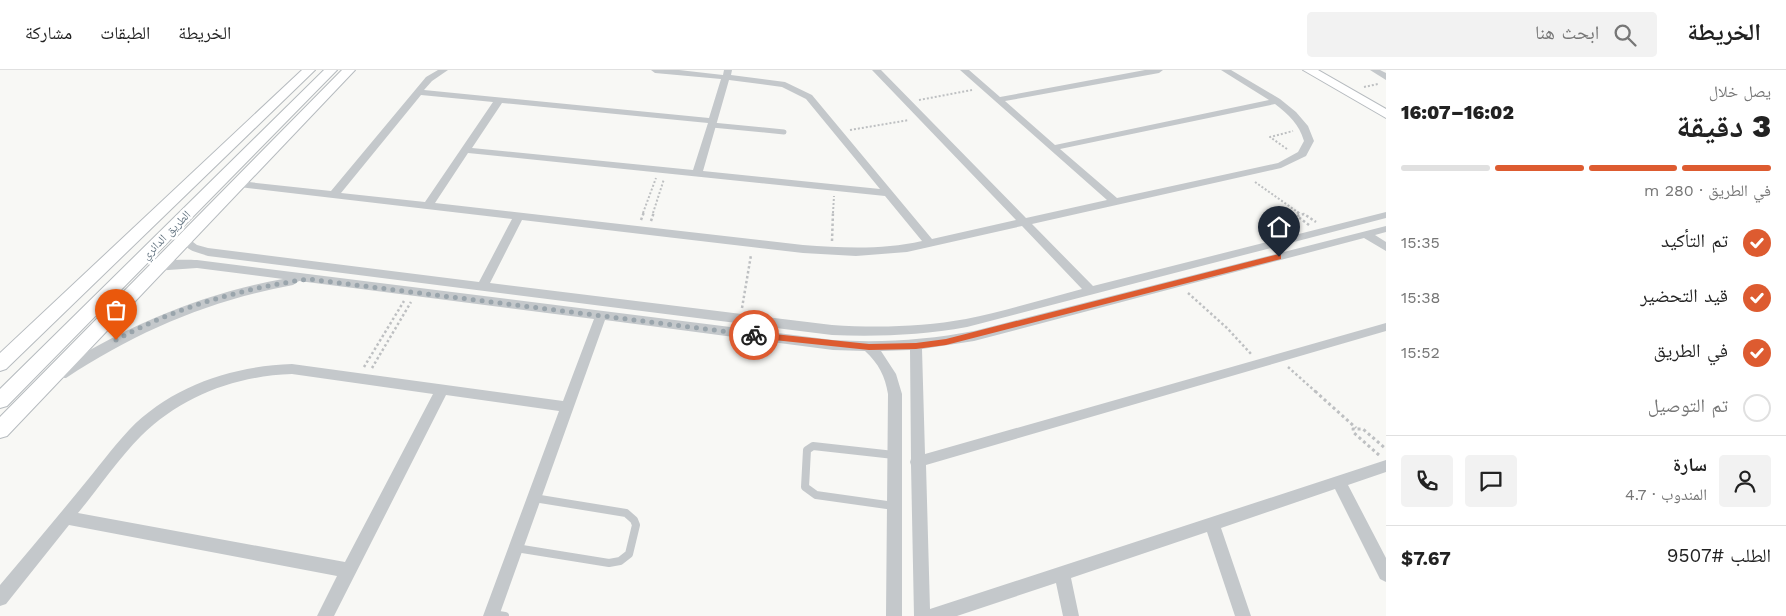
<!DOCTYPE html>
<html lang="ar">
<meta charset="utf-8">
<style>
:root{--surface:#fff;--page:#f2f2f2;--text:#222;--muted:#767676;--line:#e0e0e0;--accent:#dd5b30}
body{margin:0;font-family:"Work Sans","Noto Naskh Arabic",sans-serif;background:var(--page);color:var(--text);direction:rtl;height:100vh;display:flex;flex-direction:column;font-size:19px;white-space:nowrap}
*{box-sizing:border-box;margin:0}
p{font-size:16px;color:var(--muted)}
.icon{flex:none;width:28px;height:28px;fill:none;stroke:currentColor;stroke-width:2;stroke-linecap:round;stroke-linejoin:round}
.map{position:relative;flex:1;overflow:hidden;direction:ltr}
.sheet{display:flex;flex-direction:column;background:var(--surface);width:400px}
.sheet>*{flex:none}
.pin{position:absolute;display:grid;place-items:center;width:42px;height:42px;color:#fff;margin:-51px -21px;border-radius:50% 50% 50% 0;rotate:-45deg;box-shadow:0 0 5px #0007}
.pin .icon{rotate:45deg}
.courier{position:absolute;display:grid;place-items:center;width:50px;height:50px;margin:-25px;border:4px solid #dd5b30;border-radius:50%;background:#fff;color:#222;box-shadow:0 1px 6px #0007}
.summary em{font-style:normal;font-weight:800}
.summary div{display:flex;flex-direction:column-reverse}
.summary{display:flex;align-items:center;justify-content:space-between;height:85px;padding:0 15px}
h1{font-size:32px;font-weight:800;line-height:38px}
.bar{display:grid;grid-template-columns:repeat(4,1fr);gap:8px 5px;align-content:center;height:60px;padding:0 15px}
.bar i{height:6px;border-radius:4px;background:var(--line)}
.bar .active{background:var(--accent)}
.bar p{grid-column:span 4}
.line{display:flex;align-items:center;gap:12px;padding:0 15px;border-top:1px solid var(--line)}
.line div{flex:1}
.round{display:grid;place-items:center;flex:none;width:52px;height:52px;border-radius:5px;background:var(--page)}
ol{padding:0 15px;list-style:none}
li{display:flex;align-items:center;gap:15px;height:55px}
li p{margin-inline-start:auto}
li .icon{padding:5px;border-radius:50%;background:var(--accent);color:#fff;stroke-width:4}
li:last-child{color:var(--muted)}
li i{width:28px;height:28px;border:2px solid var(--line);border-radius:50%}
header{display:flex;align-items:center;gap:30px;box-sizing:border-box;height:70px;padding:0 25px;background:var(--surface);border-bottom:1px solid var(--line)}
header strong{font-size:24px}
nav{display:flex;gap:28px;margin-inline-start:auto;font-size:18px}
.search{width:350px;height:45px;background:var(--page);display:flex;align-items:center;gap:12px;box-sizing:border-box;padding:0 18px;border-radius:5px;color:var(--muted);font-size:19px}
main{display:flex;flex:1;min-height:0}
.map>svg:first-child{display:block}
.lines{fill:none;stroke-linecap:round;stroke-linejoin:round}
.secondary-casing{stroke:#b6bbbf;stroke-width:2}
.path-far2{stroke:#bec0c2;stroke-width:2;stroke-dasharray:2 2;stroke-linecap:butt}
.path-far1{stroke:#bec0c2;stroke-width:2.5;stroke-dasharray:2.5 2.5;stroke-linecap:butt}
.path{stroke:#bec0c2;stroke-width:3;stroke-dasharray:3 3;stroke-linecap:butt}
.lane-far1{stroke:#c4c8cb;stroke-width:5}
.lane{stroke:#c4c8cb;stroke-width:8}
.street{fill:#c4c8cb;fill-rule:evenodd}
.secondary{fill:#fff;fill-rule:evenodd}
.route{fill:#dd5b30}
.done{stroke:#9aa5ac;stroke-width:5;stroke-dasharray:0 9}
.labels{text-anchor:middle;stroke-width:5;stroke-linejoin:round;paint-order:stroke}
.street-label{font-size:12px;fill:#687885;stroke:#fff}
</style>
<header>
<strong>الخريطة</strong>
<div class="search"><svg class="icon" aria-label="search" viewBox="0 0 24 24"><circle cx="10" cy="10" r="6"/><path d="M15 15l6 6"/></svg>ابحث هنا</div>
<nav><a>الخريطة</a><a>الطبقات</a><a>مشاركة</a></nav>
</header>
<main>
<section class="sheet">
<div class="summary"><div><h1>3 دقيقة</h1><p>يصل خلال</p></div><em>16:02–16:07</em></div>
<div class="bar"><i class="active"></i><i class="active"></i><i class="active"></i><i></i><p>في الطريق · 280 m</p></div>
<ol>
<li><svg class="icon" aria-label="check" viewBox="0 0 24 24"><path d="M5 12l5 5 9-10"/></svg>تم التأكيد<p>15:35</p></li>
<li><svg class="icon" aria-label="check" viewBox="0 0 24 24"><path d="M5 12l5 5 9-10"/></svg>قيد التحضير<p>15:38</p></li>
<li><svg class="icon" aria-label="check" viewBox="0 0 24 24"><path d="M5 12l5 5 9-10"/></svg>في الطريق<p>15:52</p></li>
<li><i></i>تم التوصيل</li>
</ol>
<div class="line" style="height:90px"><a class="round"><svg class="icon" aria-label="person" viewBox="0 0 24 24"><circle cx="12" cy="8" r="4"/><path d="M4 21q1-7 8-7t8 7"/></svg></a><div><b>سارة</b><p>المندوب · 4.7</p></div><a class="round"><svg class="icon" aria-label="chat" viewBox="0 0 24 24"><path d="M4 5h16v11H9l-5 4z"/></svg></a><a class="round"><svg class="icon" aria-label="phone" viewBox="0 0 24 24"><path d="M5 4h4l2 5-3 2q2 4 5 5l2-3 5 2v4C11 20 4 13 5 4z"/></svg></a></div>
<div class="line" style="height:65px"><div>الطلب #9507</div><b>$7.67</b></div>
</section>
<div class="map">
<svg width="1386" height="546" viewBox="0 0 1386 546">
<rect width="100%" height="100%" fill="#f8f8f5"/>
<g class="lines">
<defs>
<path id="secondary" d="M302,0H315L6,299L0,301V283Z
M324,0H337L7,336L0,338V319Z
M342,0H355L7,366L0,368V347Z
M1303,0H1318L1386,39V48Z"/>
</defs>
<!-- secondary casing -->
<use href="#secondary" class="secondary-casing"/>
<!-- path-far2 -->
<path class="path-far2" d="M1364,17L1378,14
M919,30L972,20
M850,60L909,50
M1287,79L1270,67L1293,61
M1255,112L1299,143
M643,143L656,108
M653,143L664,109
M833,143L834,126"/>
<!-- path-far1 -->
<path class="path-far1" d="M1297,142L1300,144
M641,150L644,142
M651,151L654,142
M1309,155L1297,146L1304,144L1316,152
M832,171L833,142
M1188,223L1227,258L1252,285
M742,238L751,185
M364,297L404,231
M1288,297L1316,322
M372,298L411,232"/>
<!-- path -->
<path class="path" d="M1315,321L1356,358
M1379,385L1354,363L1353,359H1363L1386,379"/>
<!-- lane-far1 -->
<path class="lane-far1" d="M712,55L784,62"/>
<!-- lane -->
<path class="lane" d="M894,385L813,376L807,380L805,417L816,425L894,436
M516,478L609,493L620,491L629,484L636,455L634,450L626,443L534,428
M493,544L505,546"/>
<!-- street -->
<path class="street" d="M438,0H448L432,11L424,20L709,48L721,9L655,3L651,0H679L723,5L724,0H732L731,5L785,12L812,25L932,169L1016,150L872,0H881L1026,148L1107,130L960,0H969L1000,27L1145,0H1163L1159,3L1005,31L1055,75L1269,30L1221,0H1231L1280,29L1296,42L1308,56L1314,71L1306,86L1281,98L1032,154L1093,216L1386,142V148L967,257C922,265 878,267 832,265L208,186C196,182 187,181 180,170L185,166L197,175L208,178L479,212L512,149L239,117L234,114L239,111L331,121L426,7ZM729,10L782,17L806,29L880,119L703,101ZM421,25L493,32L425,132L341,123ZM502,33L708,53L693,100L472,78ZM1275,34C1289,45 1299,54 1304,71L1298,82L1278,93L1117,128L1060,79ZM468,83L885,126L922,171C883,180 843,178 803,175L435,133ZM522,150L803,183L856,186L907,182L1022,156L1082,219C1044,229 1005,241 966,249C922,257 877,258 832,255L490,213Z
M1370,0H1380L1386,3V10Z
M1386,156V162L1375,165L1386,172V181L1364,168L974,271L922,279L925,384L1386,253V261L926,395L930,539L1386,390V402L1348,415L1386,488V512L1380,509L1335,419L1221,458L1251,546H1235L1207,462L1071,508L1079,546H1063L1056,513L957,546H914L911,395L910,392L911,389L910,280L881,281L896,304L902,324V546H886L888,324C885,306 879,294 865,281L833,280L605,250L499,546H483L559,341L446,325L334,546H317L337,506L69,455L6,534L0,536V515C27,483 54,451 81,418C97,399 112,378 129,360C171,316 233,296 292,294L563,331L594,249L299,211L293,215C208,231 138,261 66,308H56L55,304L56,300C127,256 201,224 283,209L197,198L154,201L152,198C161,188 185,190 197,190L833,270C881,273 927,270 974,261ZM292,304L433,324L345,492L78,443C98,419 119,388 141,366C182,326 235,306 292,304Z"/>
<!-- secondary -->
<use href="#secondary" class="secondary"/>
</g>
<!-- route -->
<path class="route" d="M1279,184L1281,185V189L946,275L916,279L869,280L754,268L750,265L754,262L869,274L916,273L946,269Z"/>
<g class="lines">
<!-- done -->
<path class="done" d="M116,270C176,237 241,219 308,209L754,265"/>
</g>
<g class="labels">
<!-- street labels -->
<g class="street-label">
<text transform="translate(166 165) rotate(-45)" y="4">الطريق الدائري</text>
</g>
</g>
</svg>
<div class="pin" style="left:116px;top:270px;background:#ea580c"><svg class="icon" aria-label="bag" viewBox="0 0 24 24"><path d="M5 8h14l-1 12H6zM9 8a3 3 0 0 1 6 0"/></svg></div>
<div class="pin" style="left:1279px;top:187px;background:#1f2937"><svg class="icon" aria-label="home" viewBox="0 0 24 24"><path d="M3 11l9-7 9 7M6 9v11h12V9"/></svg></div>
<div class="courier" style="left:754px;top:265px"><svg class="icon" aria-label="bike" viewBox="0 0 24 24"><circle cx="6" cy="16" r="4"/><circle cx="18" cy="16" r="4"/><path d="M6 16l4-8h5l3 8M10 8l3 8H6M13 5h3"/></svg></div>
</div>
</main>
